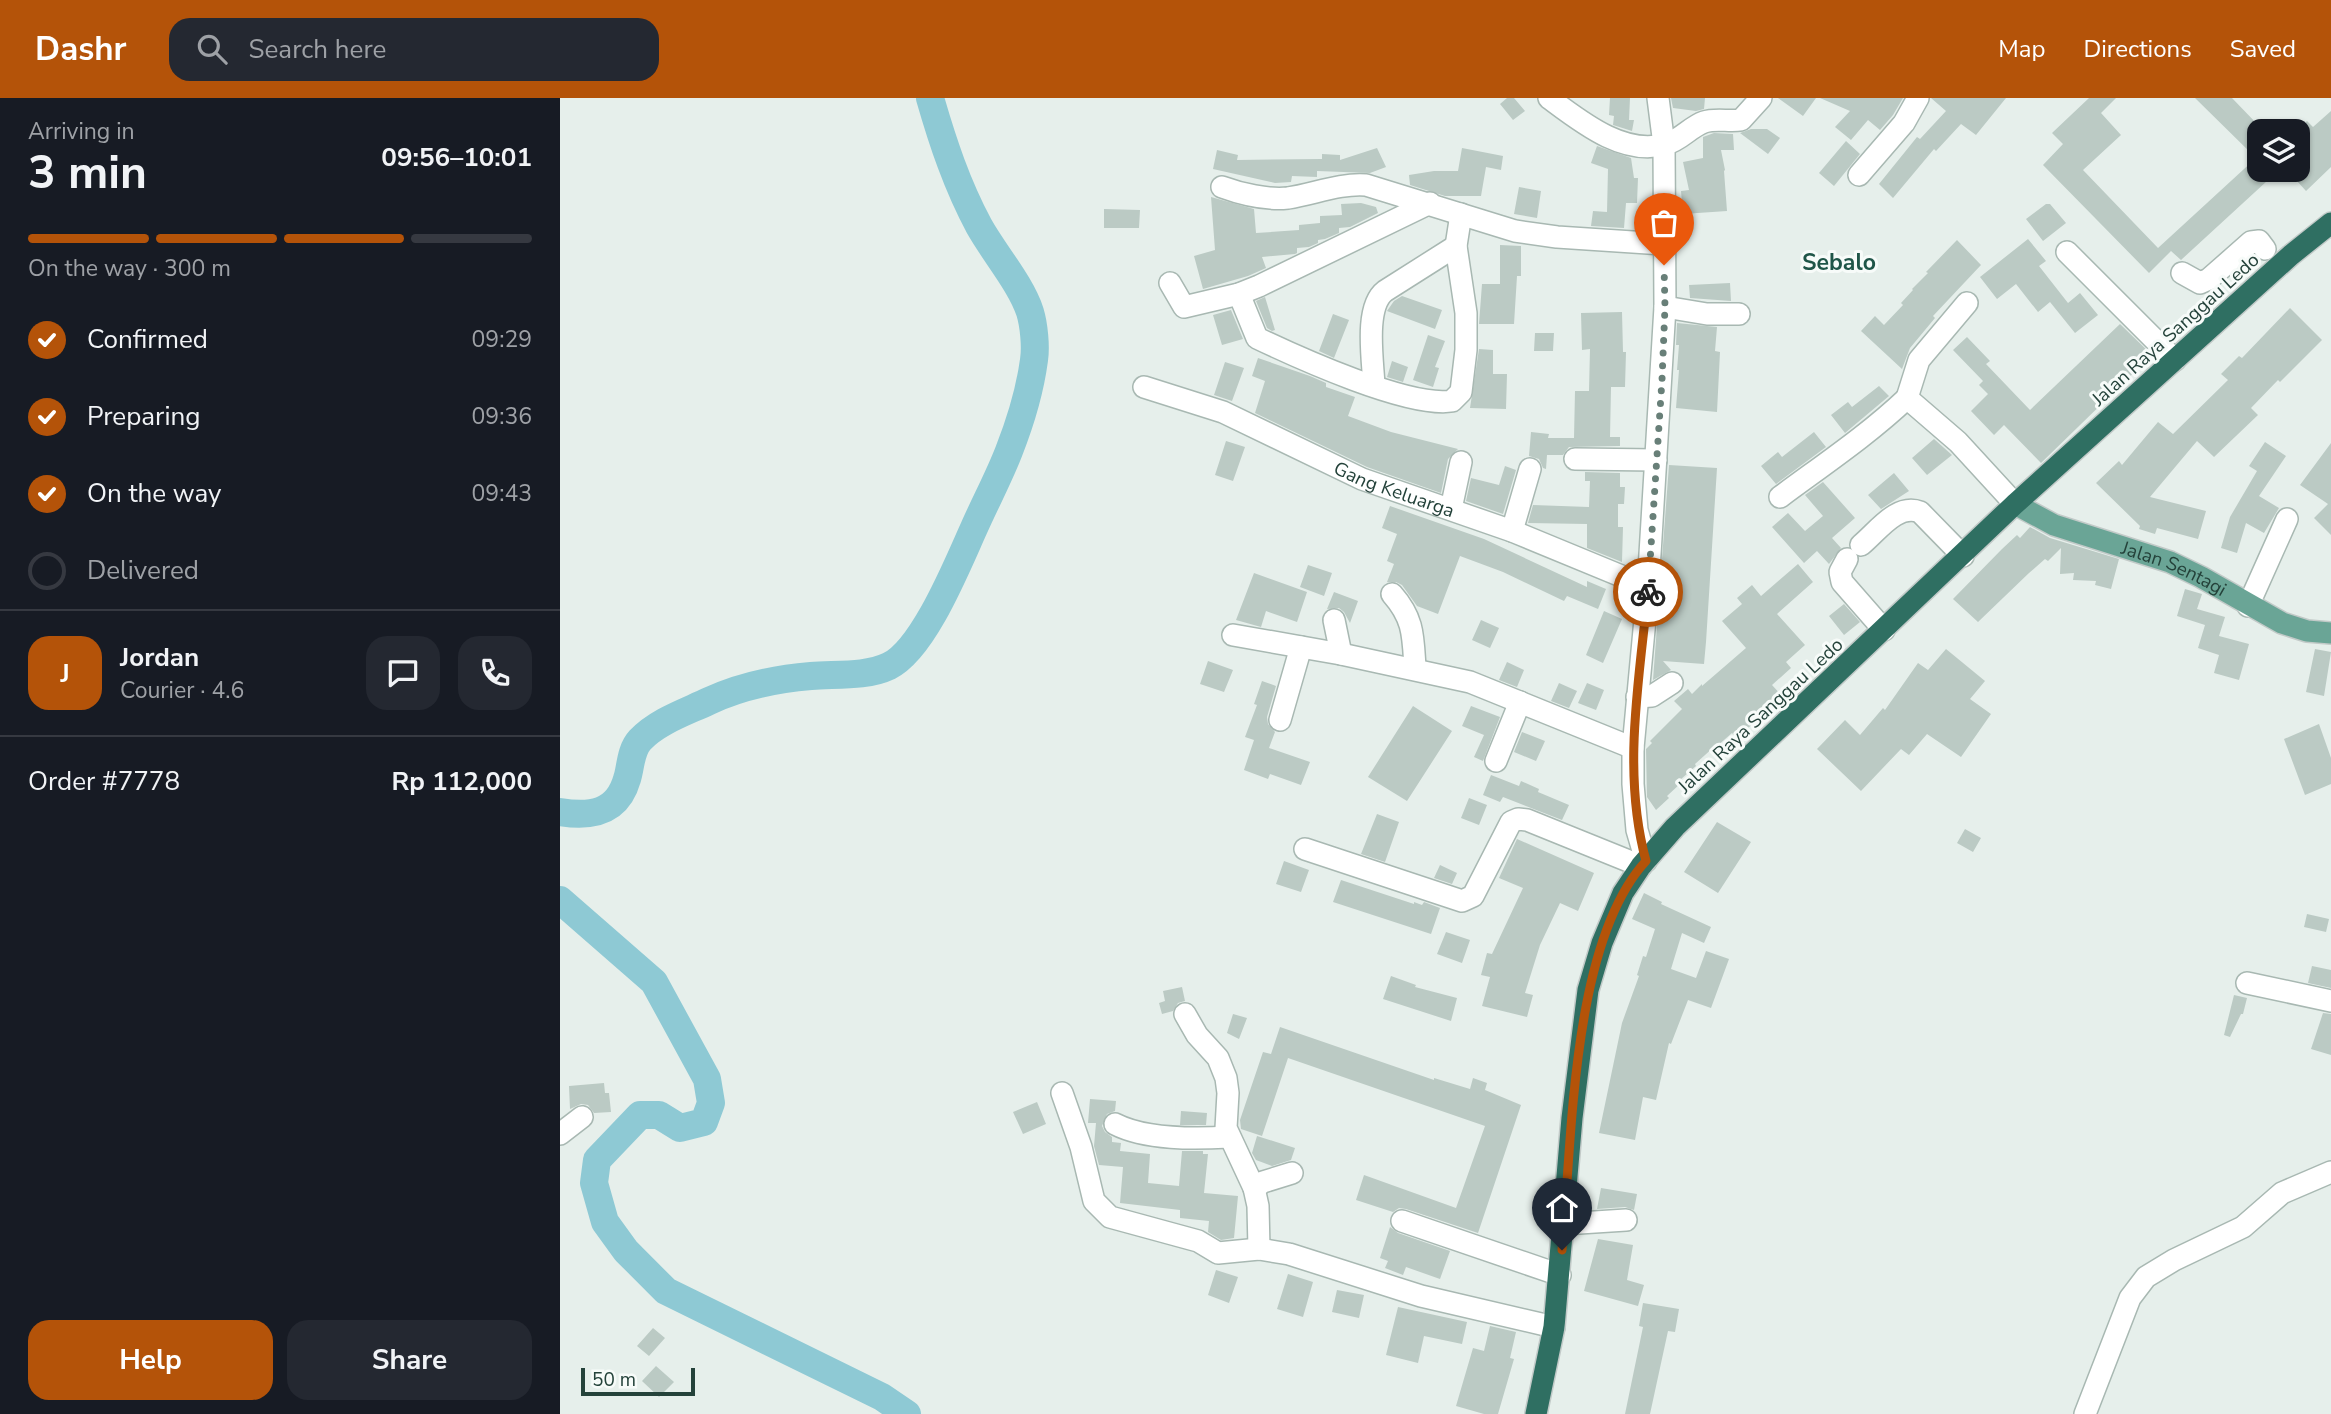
<!DOCTYPE html>
<meta charset="utf-8">
<style>
:root{--surface:#171b24;--page:#242831;--text:#f1f3f6;--muted:#9ea1a6;--line:#363941;--accent:#b45309}
body{margin:0;font-family:"Nunito Sans",sans-serif;background:var(--page);color:var(--text);height:100vh;display:flex;flex-direction:column;font-size:26px;white-space:nowrap}
*{box-sizing:border-box;margin:0}
p{font-size:23px;color:var(--muted)}
.icon{flex:none;width:38px;height:38px;fill:none;stroke:currentColor;stroke-width:2;stroke-linecap:round;stroke-linejoin:round}
.map{position:relative;flex:1;overflow:hidden}
.drawer{display:flex;flex-direction:column;background:var(--surface);width:560px}
.drawer>*{flex:none}
.tools{position:absolute;left:1687px;top:21px;display:grid;gap:14px}
.tools a{display:grid;place-items:center;width:63px;height:63px;border-radius:14px;background:var(--surface);box-shadow:0 2px 5px #0004;font-size:35px}
.scale{position:absolute;left:21px;bottom:18px;width:114px;box-sizing:border-box;padding-left:7px;border:4px solid #24423a;border-top:0;font-size:19px;line-height:24px;white-space:nowrap;color:#24423a;-webkit-text-stroke:5px #f7fbf9;paint-order:stroke}
.pin{position:absolute;display:grid;place-items:center;width:60px;height:60px;color:#fff;margin:-72px -30px;border-radius:50% 50% 50% 0;rotate:-45deg;box-shadow:0 0 7px #0007}
.pin .icon{rotate:45deg}
.courier{position:absolute;display:grid;place-items:center;width:70px;height:70px;margin:-35px;border:5px solid #b45309;border-radius:50%;background:#fff;color:#222;box-shadow:0 2px 9px #0007}
.summary em{font-style:normal;font-weight:700}
.summary div{display:flex;flex-direction:column-reverse}
.summary{display:flex;align-items:center;justify-content:space-between;height:119px;padding:0 28px}
h1{font-size:46px;font-weight:700;line-height:52px}
.bar{display:grid;grid-template-columns:repeat(4,1fr);gap:10px 7px;align-content:center;height:84px;padding:0 28px}
.bar i{height:9px;border-radius:5px;background:var(--line)}
.bar .current{background:var(--accent)}
.bar p{grid-column:span 4}
.line{display:flex;align-items:center;gap:18px;padding:0 28px;border-top:2px solid var(--line)}
.line div{flex:1}
.round{display:grid;place-items:center;flex:none;width:74px;height:74px;border-radius:21px;background:var(--page)}
ol{padding:0 28px;list-style:none}
li{display:flex;align-items:center;gap:21px;height:77px}
li p{margin-inline-start:auto}
li .icon{padding:7px;border-radius:50%;background:var(--accent);color:#fff;stroke-width:4}
li:last-child{color:var(--muted)}
li i{width:38px;height:38px;border:4px solid var(--line);border-radius:50%}
.cta{display:flex;gap:14px;margin-top:auto;padding:14px 28px}
.cta a{flex:1;height:80px;border-radius:21px;background:var(--accent);color:#fff;font-size:28px;font-weight:700;line-height:80px;text-align:center}
.cta a+a{background:var(--page);color:var(--text)}
header{display:flex;align-items:center;gap:42px;box-sizing:border-box;height:98px;padding:0 35px;background:var(--accent);color:#fff}
header strong{font-size:33px}
nav{display:flex;gap:38px;margin-inline-start:auto;font-size:24px}
.search{width:490px;height:63px;background:var(--page);display:flex;align-items:center;gap:18px;box-sizing:border-box;padding:0 24px;border-radius:21px;color:var(--muted);font-size:26px}
main{display:flex;flex:1;min-height:0}
.map>svg:first-child{display:block}
.lines{fill:none;stroke-linecap:round;stroke-linejoin:round}
.river{stroke:#8ec9d4;stroke-width:28}
.building{fill:#bbcac4}
.minor-casing{stroke:#a8b8b2;stroke-width:24}
.major-casing{stroke:#c2cac8;stroke-width:24}
.highway-casing{stroke:#c2cac8;stroke-width:24}
.minor{stroke:#fff;stroke-width:21}
.major{stroke:#6aa596;stroke-width:21}
.highway{stroke:#2f6f62;stroke-width:21}
.done{stroke:#687f78;stroke-width:7;stroke-dasharray:0 12.6}
.route{stroke:#b45309;stroke-width:9}
.labels{text-anchor:middle;stroke-width:6;stroke-linejoin:round;paint-order:stroke}
.street-label{font-size:19px;fill:#24423a;stroke:#f7fbf9}
.quarter-label{font-size:23px;font-weight:bold;fill:#1f5548;stroke:#f7fbf9}
</style>
<header>
<strong>Dashr</strong>
<div class="search"><svg class="icon" aria-label="search" viewBox="0 0 24 24"><circle cx="10" cy="10" r="6"/><path d="M15 15l6 6"/></svg>Search here</div>
<nav><a>Map</a><a>Directions</a><a>Saved</a></nav>
</header>
<main>
<section class="drawer">
<div class="summary"><div><h1>3 min</h1><p>Arriving in</p></div><em>09:56–10:01</em></div>
<div class="bar"><i class="current"></i><i class="current"></i><i class="current"></i><i></i><p>On the way · 300 m</p></div>
<ol>
<li><svg class="icon" aria-label="check" viewBox="0 0 24 24"><path d="M5 12l5 5 9-10"/></svg>Confirmed<p>09:29</p></li>
<li><svg class="icon" aria-label="check" viewBox="0 0 24 24"><path d="M5 12l5 5 9-10"/></svg>Preparing<p>09:36</p></li>
<li><svg class="icon" aria-label="check" viewBox="0 0 24 24"><path d="M5 12l5 5 9-10"/></svg>On the way<p>09:43</p></li>
<li><i></i>Delivered</li>
</ol>
<div class="line" style="height:126px"><b class="round" style="background:var(--accent);color:#fff">J</b><div><b>Jordan</b><p>Courier · 4.6</p></div><a class="round"><svg class="icon" aria-label="chat" viewBox="0 0 24 24"><path d="M4 5h16v11H9l-5 4z"/></svg></a><a class="round"><svg class="icon" aria-label="phone" viewBox="0 0 24 24"><path d="M5 4h4l2 5-3 2q2 4 5 5l2-3 5 2v4C11 20 4 13 5 4z"/></svg></a></div>
<div class="line" style="height:91px"><div>Order #7778</div><b>Rp 112,000</b></div>
<div class="cta"><a>Help</a><a>Share</a></div>
</section>
<div class="map">
<svg width="1771" height="1316" viewBox="0 0 1771 1316">
<rect width="100%" height="100%" fill="#e6efeb"/>
<g class="lines">
<!-- river -->
<path class="river" d="M0,714C30,719 57,716 67,681C71,669 70,653 80,642C98,623 126,614 149,603C181,588 215,581 251,578C276,576 306,579 329,568C364,551 398,465 414,430C425,405 439,379 449,353C460,325 470,292 474,262C476,249 474,227 470,214C461,186 434,155 419,128C397,87 383,45 370,0
M0,802L94,884L147,981L151,1005L144,1024L120,1030L99,1017H80L37,1062L34,1085L45,1124L66,1153L106,1193L322,1299L347,1316"/>
</g>
<!-- building -->
<path class="building" d="M947,0H954L965,13L953,22L940,6Z
M1050,0H1070L1069,22H1074L1072,33L1053,27L1054,18L1049,17Z
M1111,0H1145L1144,11L1136,13L1113,10Z
M1218,0H1256L1243,18Z
M1260,0H1343L1333,17L1320,32L1308,22L1291,42L1275,29L1290,13Z
M1371,0H1446L1416,37L1401,26L1376,53L1374,51L1333,100L1319,86L1357,39L1360,41L1386,13Z
M1529,0H1556L1541,15L1561,37L1523,72L1598,150L1696,60L1635,0H1672L1699,28V72H1719L1621,162L1611,153L1589,175L1483,67L1503,46L1492,35Z
M1771,13V69L1746,93L1727,72H1738V32L1747,23L1753,29Z
M1191,31H1207L1220,40L1208,56L1180,35Z
M1154,35L1173,36L1174,52H1161L1165,72L1164,73L1167,113L1123,116L1121,93L1129,92L1123,64L1143,60V39Z
M1286,43L1300,56L1274,88L1259,75Z
M1037,48L1071,60L1074,80H1078L1077,105H1066L1064,130L1031,128L1033,113L1047,114L1048,71L1031,65Z
M817,50L826,69L810,75L757,73V79L732,78L731,84L715,85L653,71L657,52L678,57L677,62L762,61V56L780,57V62Z
M902,50L943,58L941,72L926,69L921,98H885L850,87L849,77L874,73H898Z
M959,89L981,93L977,120L954,116Z
M651,99L694,111L696,135L739,132V127L760,125V118L782,117L781,106L801,105L816,109L818,115L790,129L779,130V135L765,141L758,142V145L749,149L737,150V155L735,156L702,159L706,170L688,178L643,191L634,158L655,152Z
M1486,106H1490L1506,125L1483,143L1466,121Z
M544,111L580,112L579,130H544Z
M1468,141L1486,163L1479,168L1508,205L1520,195L1538,217L1515,235L1490,204L1478,214L1456,186L1437,201L1420,179Z
M1397,142L1421,167L1373,218L1375,220L1350,250L1342,271L1301,233L1315,218L1324,227L1343,207L1341,205L1353,192L1352,191L1368,175L1366,174Z
M940,147L961,148V178H957L954,226H919L922,186H940Z
M1170,185L1171,203L1130,200L1129,187Z
M842,198L882,212L875,231L827,213L834,203Z
M705,199L715,232L712,233L707,230L696,203Z
M1730,210L1762,242L1720,284L1718,282L1691,310L1698,317L1654,359L1637,343L1590,399L1646,413L1638,441L1597,430L1595,436L1579,431L1580,428L1536,385L1559,363L1562,367L1598,324L1613,336L1668,282L1661,276L1679,258L1682,260Z
M671,212L683,241L662,247L653,217Z
M1062,214L1063,254H1066L1065,289H1051L1050,339H1060V348L1009,349L1003,357H987L986,371L983,370L979,361L969,358L971,334L989,336L988,340H1014L1015,293H1029L1030,251L1022,252L1021,215Z
M773,216L789,222L774,260L759,253Z
M1117,225L1157,229L1155,253L1160,254L1157,314L1116,310L1119,272H1117L1119,247H1116Z
M1560,226L1592,257L1481,365L1444,327L1434,337L1411,313L1428,296L1419,287L1423,283L1393,252L1407,239L1430,263L1426,266L1470,312Z
M975,235H994L993,253H974Z
M868,237L885,243L875,269L879,270L873,289L853,282Z
M919,251L933,252V276H947L946,311L910,310Z
M698,260L750,278L766,285V289L795,299L788,318L831,334L898,351L888,361L881,395L807,369L695,315L705,283L692,278Z
M832,263L848,269L843,284L827,279Z
M665,264L684,270L672,303L654,297Z
M1319,288L1329,298L1285,335L1271,317L1288,304L1292,309Z
M1254,334L1266,349L1216,386L1201,368L1218,354L1222,359Z
M1374,341L1392,357L1367,377L1352,360Z
M666,343L685,349L673,383L655,377Z
M1705,344L1726,358L1699,398L1719,410L1704,435L1686,425L1677,455L1661,450L1670,419L1697,373L1689,368Z
M1771,345V437L1754,420L1768,406L1740,387Z
M1109,367L1157,370L1146,544L1144,566L1103,563L1111,572L1093,582Z
M945,368L956,372L943,416L906,403L911,380L939,387Z
M1025,374L1060,375V389H1065L1064,406H1058V429H1063L1062,464L1027,450V426L968,425L973,407L1029,409L1030,383H1025Z
M1334,375L1349,393L1321,411L1308,397Z
M1263,384L1295,420L1272,440L1281,450L1269,466L1257,453L1244,465L1212,429L1228,415L1245,433L1263,418L1245,397Z
M830,408L924,441L1027,489V483L1046,491L1038,511L1007,498L1004,503L943,474L900,458L878,516L857,508L842,487L836,484H827L834,466L827,463L837,436L822,430Z
M1470,429L1490,440L1559,461L1551,491L1535,487L1536,483L1513,482L1514,475L1500,476L1501,450L1488,463L1485,461L1469,475L1418,524L1393,501L1442,451L1457,437L1460,440Z
M1238,466L1253,484L1217,516L1245,547L1226,564L1231,570L1212,587L1224,600L1176,640L1172,635L1156,649L1155,648L1135,666L1136,668L1120,682L1122,684L1107,698L1109,700L1096,712L1087,699L1086,651L1092,645L1090,643L1122,611L1114,603L1128,591L1132,596L1142,586V588L1186,550L1162,523L1182,506L1177,500L1192,487L1201,498Z
M748,467L772,475L764,498L740,489Z
M694,475L747,494L737,524L706,513L701,529L676,522Z
M1625,491L1642,496L1637,511L1665,519L1659,538L1689,546L1679,582L1654,575L1659,557L1638,550L1645,527L1617,518Z
M774,494L798,503L790,525L784,514L779,510L767,511Z
M1284,506L1300,524L1284,537L1269,518Z
M1044,513L1062,521L1043,565L1026,557Z
M921,522L939,530L930,550L912,542Z
M1386,551L1425,583L1410,601L1431,616L1401,659L1367,636L1349,657L1341,651L1301,693L1257,651L1285,622L1300,637L1323,610L1325,612L1358,565L1368,572Z
M1755,551L1771,554L1764,598L1746,594Z
M648,563L673,572L664,594L640,586Z
M947,564L964,572L957,589L939,582Z
M702,583L716,588L707,619L708,626L715,634L709,650L750,664L741,687L710,676L708,681L684,672L694,642L685,639L697,607L694,606Z
M999,585L1017,593L1009,610L991,603Z
M1027,585L1044,592L1036,612L1018,605Z
M853,608L892,633L847,703L808,679Z
M911,608L940,619L923,663L914,659L924,637L902,628Z
M1759,626L1771,660V686L1745,697L1724,641Z
M962,634L985,643L976,663L954,654Z
M931,677L959,688L961,683L979,691L978,694L1009,707L1002,722L943,699L940,704L923,697Z
M909,700L927,707L919,727L901,720Z
M817,716L839,724L825,764L801,756Z
M1157,724L1191,744L1158,795L1124,774Z
M1405,731L1421,740L1413,754L1397,745Z
M957,741L1034,775L1018,813L1000,805L980,847L965,895L973,897L967,919L922,908L930,879L921,877L927,855L932,856L963,790L939,780Z
M724,763L749,772L741,794L716,786Z
M880,767L897,775L892,786L874,780Z
M781,782L854,806V804L862,807L864,804L880,810L871,836L773,804Z
M1084,795L1102,804L1101,806L1151,829L1144,845L1122,835L1111,871L1136,880L1146,853L1169,861L1151,910L1128,902L1111,946L1109,945L1096,1002L1083,999L1075,1042L1039,1035L1062,925L1079,878L1077,877L1083,858L1086,859L1095,831L1072,821Z
M1747,816L1769,821L1766,834L1744,829Z
M886,834L910,842L902,865L877,856Z
M1752,868L1771,872V890L1748,885Z
M831,878L856,887L855,889L897,900L891,923L823,901Z
M622,889L625,903L618,905L613,913L602,916L599,905L605,903L603,893Z
M1674,897L1687,900L1683,916H1681L1670,939L1664,937Z
M1763,915L1771,916V957L1751,951Z
M673,916L687,920L679,941L667,935Z
M720,929L874,982V980L910,991L913,980L927,985L925,992L961,1007L918,1135L846,1111L839,1110L833,1114L796,1102L804,1077L896,1110L925,1028L728,960L702,1038L681,1031L680,1022L703,954L711,956Z
M44,985L45,995H49L51,1014L34,1015L28,1007L21,1006L10,1011L9,988Z
M530,1001L556,1003L555,1013L547,1016L542,1028L545,1034L552,1039V1044L561,1045L560,1053L590,1056L588,1085L619,1088L622,1053H643V1056H648L644,1095L678,1098L674,1140L661,1142L648,1134L649,1123L620,1120V1112L560,1105L563,1069L539,1067L534,1048L536,1025H528Z
M477,1004L486,1026L463,1036L453,1014Z
M621,1013L647,1015L646,1027H620Z
M697,1038L735,1050L731,1062L712,1068L696,1062L692,1055Z
M1041,1090L1077,1096L1074,1112L1065,1109L1037,1111Z
M830,1129L838,1135L890,1153L880,1181L846,1169L843,1177L825,1170L828,1163L820,1160Z
M1038,1141L1073,1147L1067,1182L1084,1187L1078,1208L1024,1193Z
M656,1172L678,1179L669,1205L648,1197Z
M728,1176L753,1184L743,1219L717,1211Z
M777,1192L804,1197L799,1220L772,1214Z
M1083,1205L1119,1211L1115,1234L1108,1233L1090,1316H1065L1083,1229L1079,1228Z
M838,1209L907,1224L902,1246L864,1238L858,1265L826,1257Z
M930,1228L956,1234L950,1260L954,1261L938,1316H924L896,1308L913,1250L924,1253Z
M93,1230L105,1240L89,1258L77,1248Z
M96,1268L114,1284L99,1299L82,1283Z"/>
<g class="lines">
<defs>
<g id="minor">
<path d="M989,0C1020,23 1064,59 1106,46C1121,42 1130,29 1144,24C1156,20 1169,24 1181,22L1201,0"/>
<path d="M1299,77L1344,25L1358,0"/>
<path d="M662,89C681,96 707,102 728,100C754,96 780,85 806,87L955,133L997,139L1103,146"/>
<path d="M1507,154L1615,262"/>
<path d="M1622,175L1640,185L1649,181L1691,144L1699,143L1705,151"/>
<path d="M610,185L624,209L679,196L699,188L870,105"/>
<path d="M679,196L697,240C739,260 849,310 892,303L901,294L906,252V215L896,148L901,116"/>
<path d="M1105,209L1147,216H1179"/>
<path d="M814,288C813,263 804,209 825,193L896,148"/>
<path id="s1" d="M584,289L663,314L802,381L952,433L1088,489"/>
<path d="M1347,300L1359,262L1407,205"/>
<path d="M1015,361L1096,362"/>
<path d="M1220,399C1263,367 1308,337 1347,300L1398,344L1455,406"/>
<path d="M891,411L901,364"/>
<path d="M952,433L970,371"/>
<path d="M1301,447C1318,433 1337,405 1360,414L1403,458"/>
<path d="M1287,461L1280,474L1282,484L1324,532"/>
<path d="M832,496C854,521 853,538 855,570"/>
<path d="M1688,508L1727,421"/>
<path d="M774,522L781,556"/>
<path d="M673,537L781,556L910,584L1073,650"/>
<path d="M1077,599L1092,598L1112,585"/>
<path d="M720,622L741,549"/>
<path d="M936,663L960,604"/>
<path d="M745,751L902,803L913,798L951,724L958,721L967,722L1081,768"/>
<path d="M1086,763L1077,732L1073,686V650L1088,489L1105,209L1104,47L1098,0"/>
<path d="M1687,885L1771,903"/>
<path d="M625,916L637,937L658,960L666,980L668,995L666,1030L694,1090L698,1108L699,1151"/>
<path d="M502,995L521,1049L534,1103L550,1119L638,1143L658,1155L699,1151L729,1156L861,1198L994,1229"/>
<path d="M555,1026C586,1042 635,1041 669,1039"/>
<path d="M0,1036L22,1019"/>
<path d="M694,1090L703,1084L732,1075"/>
<path d="M842,1123L1000,1177"/>
<path d="M1004,1126L1066,1122"/>
<path d="M1525,1316L1570,1200L1586,1179L1614,1162L1683,1129L1722,1095L1771,1074"/>
</g>
<g id="major">
<path id="s2" d="M1455,406L1494,427L1610,464L1641,479L1722,525L1747,533L1771,535"/>
</g>
<path id="highway" d="M976,1316L994,1229L1012,1020L1028,892L1042,845L1063,795L1081,768L1115,729L1455,406L1731,157L1771,125"/>
</defs>
<!-- minor casing -->
<use href="#minor" class="minor-casing"/>
<!-- major casing -->
<use href="#major" class="major-casing"/>
<!-- highway casing -->
<use href="#highway" class="highway-casing"/>
<!-- minor -->
<use href="#minor" class="minor"/>
<!-- major -->
<use href="#major" class="major"/>
<!-- highway -->
<use href="#highway" class="highway"/>
</g>
<g class="lines">
<!-- done -->
<path class="done" d="M1088,494L1102,282L1105,209L1104,167"/>
<!-- route -->
<path class="route" d="M1002,1152C1012,1045 1011,844 1086,763C1062,675 1079,583 1088,494"/>
</g>
<g class="labels">
<!-- street labels -->
<g class="street-label">
<text transform="translate(1615 231) rotate(-42)" y="7">Jalan Raya Sanggau Ledo</text>
<text dy="7" stroke="none"><textPath href="#s1" startOffset="271">Gang Keluarga</textPath></text>
<text dy="7" stroke="none"><textPath href="#s2" startOffset="172">Jalan Sentagi</textPath></text>
<text transform="translate(1200 617) rotate(-43)" y="7">Jalan Raya Sanggau Ledo</text>
</g>
<!-- quarter labels -->
<g class="quarter-label">
<text x="1279" y="172">Sebalo</text>
</g>
</g>
</svg>
<div class="tools">
<a><svg class="icon" aria-label="layers" viewBox="0 0 24 24"><path d="M12 4l9 5-9 5-9-5zM3 14l9 5 9-5"/></svg></a>
</div>
<div class="scale">50 m</div>
<div class="pin" style="left:1104px;top:167px;background:#ea580c"><svg class="icon" aria-label="bag" viewBox="0 0 24 24"><path d="M5 8h14l-1 12H6zM9 8a3 3 0 0 1 6 0"/></svg></div>
<div class="pin" style="left:1002px;top:1152px;background:#1f2937"><svg class="icon" aria-label="home" viewBox="0 0 24 24"><path d="M3 11l9-7 9 7M6 9v11h12V9"/></svg></div>
<div class="courier" style="left:1088px;top:494px"><svg class="icon" aria-label="bike" viewBox="0 0 24 24"><circle cx="6" cy="16" r="4"/><circle cx="18" cy="16" r="4"/><path d="M6 16l4-8h5l3 8M10 8l3 8H6M13 5h3"/></svg></div>
</div>
</main>
